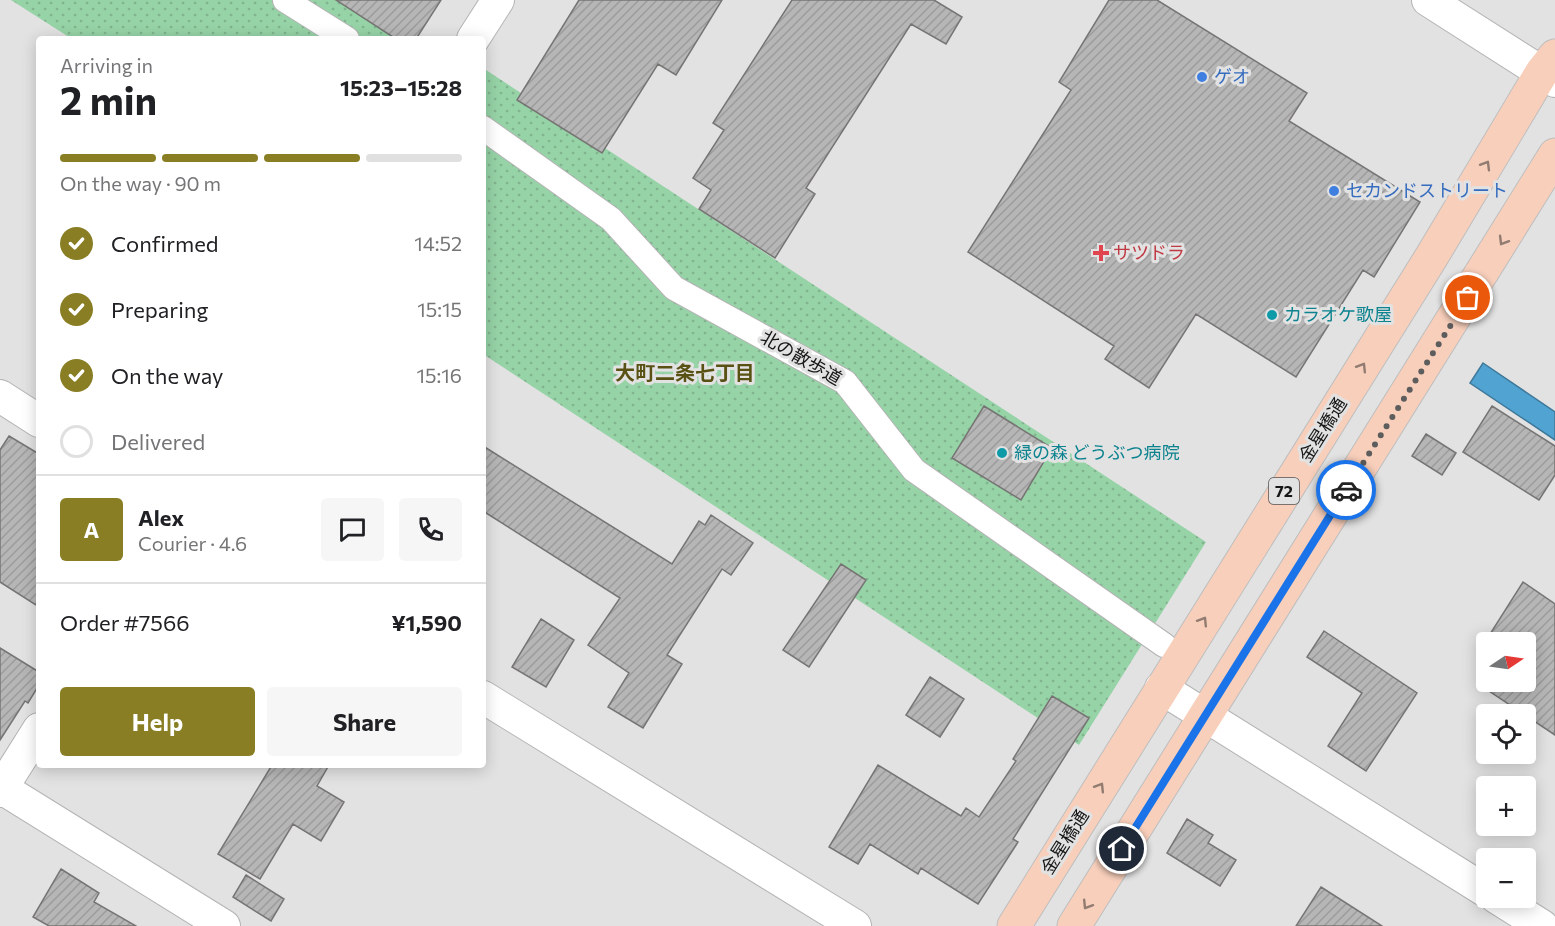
<!DOCTYPE html>
<meta charset="utf-8">
<style>
:root{--surface:#fff;--page:#f6f6f6;--text:#202124;--muted:#757577;--line:#e0e0e0;--accent:#897e24}
body{margin:0;font-family:Commissioner,"Noto Sans JP",sans-serif;background:var(--page);color:var(--text);height:100vh;display:flex;flex-direction:column;font-size:22px;white-space:nowrap}
*{box-sizing:border-box;margin:0}
p{font-size:20px;color:var(--muted)}
.icon{flex:none;width:33px;height:33px;fill:none;stroke:currentColor;stroke-width:2;stroke-linecap:round;stroke-linejoin:round}
.map{position:relative;flex:1;overflow:hidden}
.sheet{position:absolute;left:36px;top:36px;width:450px;height:732px;display:flex;flex-direction:column;background:var(--surface);border-radius:6px;box-shadow:0 3px 15px #0003}
.sheet>*{flex:none}
.needle{width:39px;rotate:77deg}
.fabs{position:absolute;left:1476px;top:632px;display:grid;gap:12px}
.fabs a{display:grid;place-items:center;width:60px;height:60px;border-radius:6px;background:var(--surface);box-shadow:0 3px 15px #0003;font-size:30px}
.pin{position:absolute;display:grid;place-items:center;width:51px;height:51px;color:#fff;margin:-26px;border:3px solid #fff;border-radius:50%;box-shadow:0 2px 6px #0007}
.courier{position:absolute;display:grid;place-items:center;width:60px;height:60px;margin:-30px;border:4px solid #1a73e8;border-radius:50%;background:#fff;color:#222;box-shadow:0 2px 8px #0007}
.head em{font-style:normal;font-weight:700}
.head div{display:flex;flex-direction:column-reverse}
.head{display:flex;align-items:center;justify-content:space-between;height:102px;padding:0 24px}
h1{font-size:39px;font-weight:700;line-height:45px}
.bar{display:grid;grid-template-columns:repeat(4,1fr);gap:9px 6px;align-content:center;height:72px;padding:0 24px}
.bar i{height:8px;border-radius:4px;background:var(--line)}
.bar .active{background:var(--accent)}
.bar p{grid-column:span 4}
.line{display:flex;align-items:center;gap:15px;padding:0 24px;border-top:2px solid var(--line)}
.line div{flex:1}
.round{display:grid;place-items:center;flex:none;width:63px;height:63px;border-radius:6px;background:var(--page)}
ol{padding:0 24px;list-style:none}
li{display:flex;align-items:center;gap:18px;height:66px}
li p{margin-inline-start:auto}
li .icon{padding:6px;border-radius:50%;background:var(--accent);color:#fff;stroke-width:4}
li:last-child{color:var(--muted)}
li i{width:33px;height:33px;border:3px solid var(--line);border-radius:50%}
.cta{display:flex;gap:12px;margin-top:auto;padding:12px 24px}
.cta a{flex:1;height:69px;border-radius:6px;background:var(--accent);color:#fff;font-size:24px;font-weight:700;line-height:69px;text-align:center}
.cta a+a{background:var(--page);color:var(--text)}
.map>svg:first-child{display:block}
.grass{fill:url(#grass-dots)}
.water{fill:#51a3d2;stroke:#3f799a;stroke-width:1.5}
.building{fill:url(#building-hatch);stroke:#767574;stroke-width:1.5}
.lines{fill:none;stroke-linecap:round;stroke-linejoin:round}
.pedestrian-casing{stroke:#b4b4b5;stroke-width:26}
.minor-casing{stroke:#b4b4b5;stroke-width:34}
.primary-casing{stroke:#bebebe;stroke-width:35}
.pedestrian{stroke:#fff;stroke-width:24}
.minor{stroke:#fff;stroke-width:32}
.primary{stroke:#f8cfbb;stroke-width:33}
.oneway{stroke:#927c71}
.done{stroke:#5d5d5e;stroke-width:6;stroke-dasharray:0 10.8}
.route{stroke:#1a73e8;stroke-width:8}
.shop-dot{fill:#3f7fe0;stroke:#e2e2e3;stroke-width:2}
.health-dot{fill:#e0444e;stroke:#e2e2e3;stroke-width:2}
.culture-dot{fill:#0f9aa8;stroke:#e2e2e3;stroke-width:2}
.labels{text-anchor:middle;stroke-width:6;stroke-linejoin:round;paint-order:stroke}
.shield{fill:#e2e2e3;stroke:#535354;stroke-width:1.5}
.shield-label{font-size:16px;font-weight:bold;fill:#161616}
.shop-label{font-size:18px;fill:#366cbe;stroke:#e2e2e3;text-anchor:start}
.health-label{font-size:18px;fill:#be3a42;stroke:#e2e2e3;text-anchor:start}
.culture-label{font-size:18px;fill:#0d838f;stroke:#e2e2e3;text-anchor:start}
.street-label{font-size:18px;fill:#161616;stroke:#e2e2e3}
.neighbourhood-label{font-size:20px;font-weight:bold;fill:#595113;stroke:#e2e2e3}
</style>
<div class="map">
<svg width="1555" height="926" viewBox="0 0 1555 926">
<defs>
<pattern id="grass-dots" width="8" height="8" patternUnits="userSpaceOnUse" patternTransform="scale(1.5)"><rect width="8" height="8" fill="#96d3a6"/><path d="M2 2h.1M6 6h.1" fill="none" stroke="#81b48e" stroke-width="1.8" stroke-linecap="round"/></pattern>
<pattern id="building-hatch" width="6" height="6" patternUnits="userSpaceOnUse" patternTransform="scale(1.5)"><rect width="6" height="6" fill="#b7b6b6"/><path d="M-1 1l2-2M0 6l6-6M5 7l2-2" fill="none" stroke="#9d9c9c"/></pattern>
</defs>
<rect width="100%" height="100%" fill="#e2e2e3"/>
<!-- grass -->
<path class="grass" d="M11,0H362L424,39H72Z
M486,70L1206,542L1079,745L483,354V74Z"/>
<!-- water -->
<path class="water" d="M1483,363L1555,412V440L1470,383Z"/>
<!-- building -->
<path class="building" d="M336,0H441L416,39H396Z
M579,0H722L676,75L658,64L602,153L517,100Z
M792,0H934L962,17L946,44L911,24L806,188L815,194L775,258L699,209L711,190L693,178L724,130L713,123Z
M1109,0H1157L1307,93L1289,121L1420,202L1374,277L1363,270L1296,377L1196,314L1149,388L1105,359L1114,346L968,252L1071,90L1059,82Z
M984,406L1052,448L1021,500L952,458Z
M1492,406L1555,446V475L1539,500L1463,452Z
M1426,434L1456,453L1442,475L1412,456Z
M9,436L39,454V607L0,582V450Z
M483,446L672,564L699,521L705,525L711,515L753,543L731,575L722,569L667,655L682,664L643,728L608,707L629,673L588,645L620,598L483,511Z
M841,564L866,580L809,667L783,650Z
M1523,582L1555,604V735L1483,687L1487,681H1526V642H1485Z
M541,619L574,640L546,687L512,667Z
M1324,631L1417,693L1366,771L1328,746L1362,693L1307,657Z
M0,648L39,672V685L28,703L25,701L0,740Z
M930,677L964,699L940,737L906,715Z
M1052,696L1089,718L1013,839L1018,842L978,904L921,868L918,874L870,844L858,864L829,847L878,765L961,816L966,808L979,817L1016,761L1013,759Z
M272,765H329L317,786L344,802L321,841L293,824L260,879L218,854Z
M1187,819L1213,835L1208,843L1236,860L1220,886L1167,853Z
M61,869L99,893L94,902L136,926H49L33,917Z
M246,875L284,899L271,921L233,897Z
M1321,887L1382,926H1296Z"/>
<g class="lines">
<defs>
<path id="pedestrian" d="M285,0L347,39
M483,128L611,219L674,288L845,382L914,470L1164,645"/>
<path id="minor" d="M1428,0L1555,81
M473,39L498,0
M0,396L39,421
M1161,688L1486,891
M483,697L855,926
M0,787L224,926
M0,791L39,729
M1496,897L1542,926"/>
<path id="primary" d="M1014,926L1432,256L1542,72L1555,56
M1074,926L1555,155"/>
</defs>
<!-- pedestrian casing -->
<use href="#pedestrian" class="pedestrian-casing"/>
<!-- minor casing -->
<use href="#minor" class="minor-casing"/>
<!-- primary casing -->
<use href="#primary" class="primary-casing"/>
<!-- pedestrian -->
<use href="#pedestrian" class="pedestrian"/>
<!-- minor -->
<use href="#minor" class="minor"/>
<!-- primary -->
<use href="#primary" class="primary"/>
</g>
<!-- one-way arrows -->
<defs><path id="oneway-chevron" d="M-2-3.5L2.5 0L-2 3.5" fill="none" stroke-width="1.6" stroke-linecap="round" stroke-linejoin="round" transform="scale(1.5)"/></defs>
<g class="oneway">
<use href="#oneway-chevron" transform="translate(1486 165) rotate(-59)"/>
<use href="#oneway-chevron" transform="translate(1503 241) rotate(121)"/>
<use href="#oneway-chevron" transform="translate(1362 367) rotate(-58)"/>
<use href="#oneway-chevron" transform="translate(1203 621) rotate(-58)"/>
<use href="#oneway-chevron" transform="translate(1100 787) rotate(-58)"/>
<use href="#oneway-chevron" transform="translate(1087 905) rotate(122)"/>
</g>
<g class="lines">
<!-- done -->
<path class="done" d="M1346,490L1468,298"/>
<!-- route -->
<path class="route" d="M1122,849L1346,490"/>
</g>
<!-- markers -->
<g class="shop-dot">
<circle cx="1202" cy="77" r="6"/>
<circle cx="1334" cy="191" r="6"/>
</g>
<path class="health-dot" d="M1098 244h6v6h6v6h-6v6h-6v-6h-6v-6h6z"/>
<g class="culture-dot">
<circle cx="1272" cy="315" r="6"/>
<circle cx="1002" cy="453" r="6"/>
</g>
<g class="labels">
<!-- shield labels -->
<rect class="shield" x="1269" y="478" width="30" height="26" rx="4.5"/>
<g class="shield-label">
<text x="1284" y="497">72</text>
</g>
<!-- shop labels -->
<g class="shop-label">
<text x="1214" y="83">ゲオ</text>
<text x="1346" y="197">セカンドストリート</text>
</g>
<!-- health labels -->
<g class="health-label">
<text x="1113" y="259">サツドラ</text>
</g>
<!-- culture labels -->
<g class="culture-label">
<text x="1284" y="321">カラオケ歌屋</text>
<text x="1014" y="459">緑の森 どうぶつ病院</text>
</g>
<!-- street labels -->
<g class="street-label">
<text transform="translate(801 358) rotate(30)" y="6">北の散歩道</text>
<text transform="translate(1323 430) rotate(-58)" y="6">金星橋通</text>
<text transform="translate(1065 842) rotate(-58)" y="6">金星橋通</text>
</g>
<!-- neighbourhood labels -->
<g class="neighbourhood-label">
<text x="685" y="380">大町二条七丁目</text>
</g>
</g>
</svg>
<div class="fabs">
<a><svg class="needle" viewBox="-14 -14 28 28"><path d="M0-13l5 13h-10z" fill="#e53935"/><path d="M0 13l5-13h-10z" fill="#757577"/></svg></a>
<a><svg class="icon" aria-label="locate" viewBox="0 0 24 24"><circle cx="12" cy="12" r="6"/><path d="M12 2v4M12 18v4M2 12h4M18 12h4"/></svg></a>
<a>+</a>
<a>−</a>
</div>
<div class="pin" style="left:1468px;top:298px;background:#ea580c"><svg class="icon" aria-label="bag" viewBox="0 0 24 24"><path d="M5 8h14l-1 12H6zM9 8a3 3 0 0 1 6 0"/></svg></div>
<div class="pin" style="left:1122px;top:849px;background:#1f2937"><svg class="icon" aria-label="home" viewBox="0 0 24 24"><path d="M3 11l9-7 9 7M6 9v11h12V9"/></svg></div>
<div class="courier" style="left:1346px;top:490px"><svg class="icon" aria-label="car" viewBox="0 0 24 24"><path d="M5 17H2v-5l4-1 3-4h7l3 4 3 1v5h-3M9 17h6M6 11h13"/><circle cx="7" cy="17" r="2"/><circle cx="17" cy="17" r="2"/></svg></div>
<section class="sheet">
<div class="head"><div><h1>2 min</h1><p>Arriving in</p></div><em>15:23–15:28</em></div>
<div class="bar"><i class="active"></i><i class="active"></i><i class="active"></i><i></i><p>On the way · 90 m</p></div>
<ol>
<li><svg class="icon" aria-label="check" viewBox="0 0 24 24"><path d="M5 12l5 5 9-10"/></svg>Confirmed<p>14:52</p></li>
<li><svg class="icon" aria-label="check" viewBox="0 0 24 24"><path d="M5 12l5 5 9-10"/></svg>Preparing<p>15:15</p></li>
<li><svg class="icon" aria-label="check" viewBox="0 0 24 24"><path d="M5 12l5 5 9-10"/></svg>On the way<p>15:16</p></li>
<li><i></i>Delivered</li>
</ol>
<div class="line" style="height:108px"><b class="round" style="background:var(--accent);color:#fff">A</b><div><b>Alex</b><p>Courier · 4.6</p></div><a class="round"><svg class="icon" aria-label="chat" viewBox="0 0 24 24"><path d="M4 5h16v11H9l-5 4z"/></svg></a><a class="round"><svg class="icon" aria-label="phone" viewBox="0 0 24 24"><path d="M5 4h4l2 5-3 2q2 4 5 5l2-3 5 2v4C11 20 4 13 5 4z"/></svg></a></div>
<div class="line" style="height:78px"><div>Order #7566</div><b>¥1,590</b></div>
<div class="cta"><a>Help</a><a>Share</a></div>
</section>
</div>
